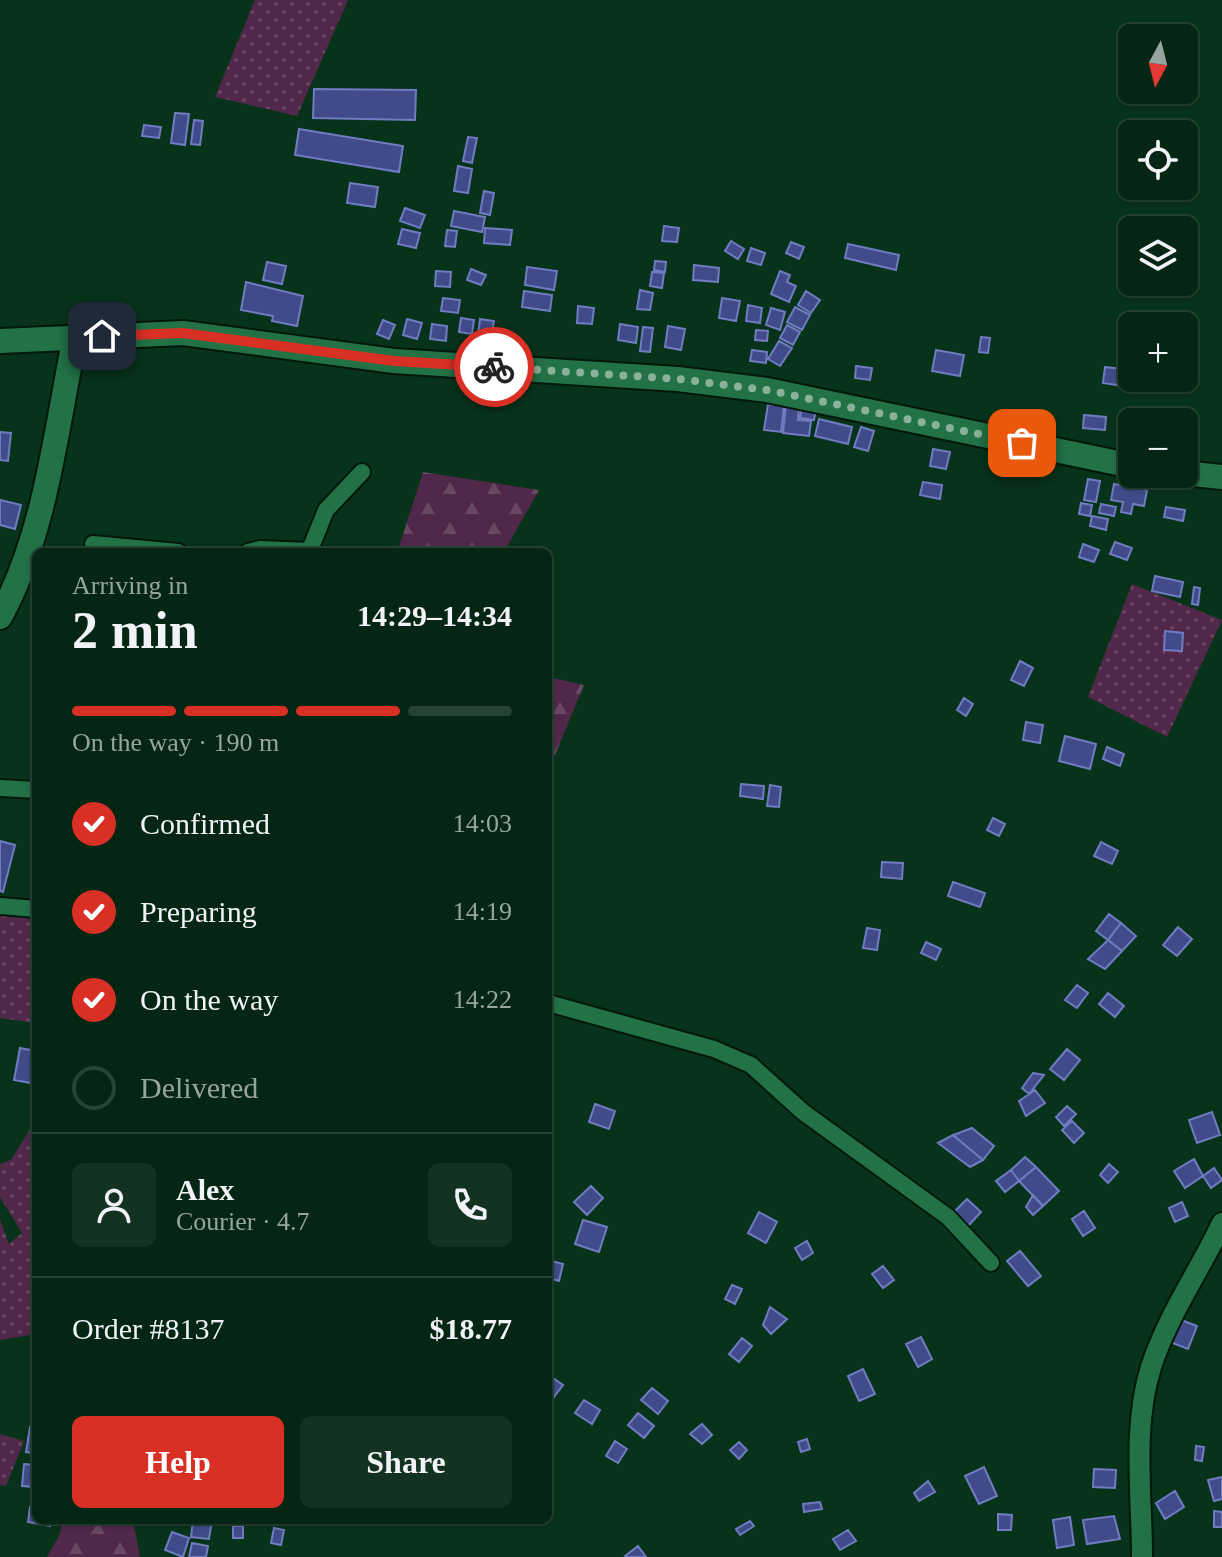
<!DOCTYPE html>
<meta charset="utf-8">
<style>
:root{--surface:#052614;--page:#133222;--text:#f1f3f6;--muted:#97a5a0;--line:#264334;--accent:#d93025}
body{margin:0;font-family:Georgia,serif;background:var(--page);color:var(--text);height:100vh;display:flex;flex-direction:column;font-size:30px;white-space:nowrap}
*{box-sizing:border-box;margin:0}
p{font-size:26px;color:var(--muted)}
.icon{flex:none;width:44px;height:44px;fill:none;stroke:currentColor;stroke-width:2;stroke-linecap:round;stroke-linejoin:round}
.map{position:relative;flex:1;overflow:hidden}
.drawer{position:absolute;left:32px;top:548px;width:520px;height:976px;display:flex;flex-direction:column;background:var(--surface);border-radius:12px;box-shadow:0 2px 6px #0004,0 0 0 2px var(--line)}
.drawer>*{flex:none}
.needle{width:52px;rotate:187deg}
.buttons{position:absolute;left:1118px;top:24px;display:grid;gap:16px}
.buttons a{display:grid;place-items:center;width:80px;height:80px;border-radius:12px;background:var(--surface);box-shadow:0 2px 6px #0004,0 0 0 2px var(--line);font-size:40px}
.pin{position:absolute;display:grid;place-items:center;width:68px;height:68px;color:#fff;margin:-34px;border-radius:16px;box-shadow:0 4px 12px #0006}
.courier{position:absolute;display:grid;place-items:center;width:80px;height:80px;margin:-40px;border:6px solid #d93025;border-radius:50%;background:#fff;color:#222;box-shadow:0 2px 10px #0007}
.summary em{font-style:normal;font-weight:800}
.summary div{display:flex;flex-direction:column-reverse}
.summary{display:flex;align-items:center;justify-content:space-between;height:136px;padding:0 40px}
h1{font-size:52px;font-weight:800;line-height:60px}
.bar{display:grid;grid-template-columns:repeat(4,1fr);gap:12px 8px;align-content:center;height:96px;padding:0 40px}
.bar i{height:10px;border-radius:6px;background:var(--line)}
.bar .on{background:var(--accent)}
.bar p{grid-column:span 4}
.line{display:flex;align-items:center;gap:20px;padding:0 40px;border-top:2px solid var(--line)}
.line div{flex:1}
.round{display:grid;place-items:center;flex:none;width:84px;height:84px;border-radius:12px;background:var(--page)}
ol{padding:0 40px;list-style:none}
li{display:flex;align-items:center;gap:24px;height:88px}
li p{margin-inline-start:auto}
li .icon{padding:8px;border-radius:50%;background:var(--accent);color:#fff;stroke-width:4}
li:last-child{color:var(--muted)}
li i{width:44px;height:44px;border:4px solid var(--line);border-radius:50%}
.primary-button{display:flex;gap:16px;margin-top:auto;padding:16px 40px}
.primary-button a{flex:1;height:92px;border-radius:12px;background:var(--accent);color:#fff;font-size:32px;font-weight:800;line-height:92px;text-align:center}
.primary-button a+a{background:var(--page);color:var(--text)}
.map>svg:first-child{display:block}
.grass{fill:url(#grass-dots)}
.forest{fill:url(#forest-firs)}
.building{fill:#424b8a;stroke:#707cc1;stroke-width:2}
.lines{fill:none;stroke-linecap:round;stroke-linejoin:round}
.minor-casing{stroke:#02180a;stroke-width:20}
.tertiary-casing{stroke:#02180a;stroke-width:24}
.secondary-casing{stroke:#02180a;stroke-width:28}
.minor{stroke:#227246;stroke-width:16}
.tertiary{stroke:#227246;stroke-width:20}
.secondary{stroke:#227246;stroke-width:24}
.done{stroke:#8ab298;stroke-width:8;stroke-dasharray:0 14.4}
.route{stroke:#d93025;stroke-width:10}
</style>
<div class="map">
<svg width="1222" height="1557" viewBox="0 0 1222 1557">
<defs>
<pattern id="grass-dots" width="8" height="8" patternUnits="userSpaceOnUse" patternTransform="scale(2)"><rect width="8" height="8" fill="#512849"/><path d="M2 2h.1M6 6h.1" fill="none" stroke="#694863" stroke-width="1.8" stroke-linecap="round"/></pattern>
<pattern id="forest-firs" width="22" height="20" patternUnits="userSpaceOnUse" patternTransform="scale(2)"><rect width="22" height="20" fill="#512849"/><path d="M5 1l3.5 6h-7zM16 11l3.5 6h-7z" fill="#694863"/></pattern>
</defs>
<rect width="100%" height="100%" fill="#07331b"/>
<!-- grass -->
<path class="grass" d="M255,0H348L297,116L215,97Z
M1132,584L1222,620L1167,737L1088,697Z
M0,910L36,913V1023L0,1018Z
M36,1120V1334L0,1340V1219L9,1244L22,1233L0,1197V1164L11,1160Z
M0,1434L24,1441L6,1486L0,1485Z"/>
<!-- forest -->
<path class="forest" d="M423,472L539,490L504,552L398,550Z
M548,677L584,685L548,772Z
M62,1520H133L140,1557H47L60,1534Z"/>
<!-- building -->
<path class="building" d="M314,89L416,90L415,120L313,118Z
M175,113L189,114L185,145L171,143Z
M194,120L203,121L200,145L191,144Z
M144,125L161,127L159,138L142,136Z
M299,129L403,146L399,172L295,155Z
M468,137L477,138L472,163L463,161Z
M458,166L472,169L468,193L454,191Z
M350,183L378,187L375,207L347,203Z
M484,191L494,193L490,215L480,213Z
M405,208L425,215L420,228L400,221Z
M454,211L485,217L482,232L451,226Z
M664,226L679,228L677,242L662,241Z
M485,228L512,230L510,245L484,243Z
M402,229L420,233L416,248L398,244Z
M447,230L457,231L455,247L445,246Z
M731,241L744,249L738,259L725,251Z
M791,242L804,247L799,259L786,253Z
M848,244L899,255L896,270L845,258Z
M751,248L765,253L761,265L747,261Z
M655,261L666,262L665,272L654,270Z
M267,262L286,266L282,284L263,280Z
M694,265L719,268L718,282L693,280Z
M527,267L557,271L554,290L525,285Z
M471,269L486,275L481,285L467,280Z
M436,271L451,272L450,287L435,286Z
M780,271L790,275L787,282L796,286L789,302L771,294Z
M652,272L664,273L662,288L650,286Z
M246,282L303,296L297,326L272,321L273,316L241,310Z
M640,290L653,293L650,310L637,309Z
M524,291L552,295L550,311L522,307Z
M806,291L820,300L811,313L798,305Z
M443,298L460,300L458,313L441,311Z
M722,298L740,301L736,321L719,318Z
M748,305L762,308L760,323L746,321Z
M578,306L594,308L592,324L577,323Z
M795,307L810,315L802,330L787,322Z
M771,308L785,312L780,330L766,325Z
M461,318L474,320L472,334L459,332Z
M407,319L422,323L417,339L403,335Z
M480,319L494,321L491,337L478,335Z
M383,320L395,325L389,339L377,334Z
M432,324L447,326L446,341L430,339Z
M620,324L638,327L636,343L618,340Z
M787,325L800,332L793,345L780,338Z
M668,326L685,329L681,350L665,347Z
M643,327L653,328L650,352L640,351Z
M756,330L768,331L767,341L755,340Z
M981,337L990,338L988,353L979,352Z
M779,341L792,348L780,366L768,359Z
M752,350L767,352L766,363L750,361Z
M936,350L964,355L960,376L932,371Z
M856,366L872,368L870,380L855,378Z
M1105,367L1132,370L1130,387L1103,383Z
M768,404L784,406L781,432L764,430Z
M786,405L799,407L798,420L811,421L809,436L783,433Z
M802,406L816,409L814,420L800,418Z
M1084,415L1106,417L1105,430L1083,428Z
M819,419L852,427L848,444L815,436Z
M861,427L874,431L868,451L854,447Z
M0,432L11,433L8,461L0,460Z
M933,449L950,452L946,469L930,466Z
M1088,479L1100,481L1096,502L1084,500Z
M923,482L942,485L940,499L920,495Z
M1114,484L1147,490L1144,506L1133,504L1131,514L1121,512L1123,502L1111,500Z
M0,500L21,505L15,529L0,525Z
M1081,503L1092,505L1090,516L1079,514Z
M1101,504L1116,507L1114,516L1099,513Z
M1166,507L1185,510L1183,521L1164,517Z
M1092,516L1108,519L1106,530L1090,526Z
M1115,542L1132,548L1127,560L1110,554Z
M1083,544L1099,550L1094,562L1079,557Z
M1155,576L1183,582L1180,597L1152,591Z
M1194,587L1200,588L1198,605L1192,604Z
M1165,631L1183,633L1182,651L1164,650Z
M1020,661L1033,668L1024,686L1011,680Z
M964,698L973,704L966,716L957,710Z
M1026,722L1043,725L1040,743L1023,740Z
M1065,736L1096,744L1090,769L1059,761Z
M1107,747L1124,754L1120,766L1103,759Z
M741,784L764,786L763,799L740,796Z
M770,785L781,787L779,807L767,806Z
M993,818L1005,824L999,836L987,830Z
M0,841L15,845L3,892L0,891Z
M1101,842L1118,851L1112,864L1094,856Z
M882,862L903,863L902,879L881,877Z
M953,882L985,893L980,907L948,896Z
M1109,914L1121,923L1108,940L1096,931Z
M1121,923L1136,936L1122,951L1108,940Z
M1178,927L1192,939L1177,956L1163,945Z
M867,928L880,930L877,950L863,948Z
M1108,940L1122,951L1105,969L1088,959Z
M926,942L941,949L936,960L921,953Z
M1077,985L1088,993L1077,1008L1065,1000Z
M1108,993L1124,1006L1115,1017L1099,1004Z
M20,1048L36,1051L31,1083L14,1080Z
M1067,1049L1080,1060L1064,1080L1050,1069Z
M1033,1073L1044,1075L1029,1094L1022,1088Z
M1035,1090L1045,1103L1026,1116L1019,1101Z
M595,1104L615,1111L609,1129L589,1122Z
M1067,1106L1076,1114L1064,1126L1056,1117Z
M1212,1112L1220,1135L1197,1143L1189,1120Z
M1072,1121L1084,1133L1074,1143L1062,1130Z
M972,1128L994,1146L983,1160L953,1135Z
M953,1135L983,1160L970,1167L938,1143Z
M1025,1157L1036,1167L1019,1181L1011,1170Z
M1194,1159L1203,1176L1185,1188L1174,1171Z
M1109,1164L1118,1172L1108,1183L1100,1175Z
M1036,1167L1059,1191L1043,1206L1019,1181Z
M1214,1168L1222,1180L1211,1188L1203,1176Z
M1011,1170L1019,1181L1005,1192L996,1181Z
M591,1186L603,1198L587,1215L574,1202Z
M1033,1195L1043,1206L1033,1215L1026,1207Z
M967,1199L981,1212L968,1226L954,1212Z
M1182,1202L1188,1216L1175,1222L1169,1208Z
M1084,1211L1095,1228L1083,1236L1072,1219Z
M759,1212L777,1222L766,1243L748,1233Z
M583,1220L607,1227L599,1252L575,1244Z
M807,1241L813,1253L802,1260L795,1248Z
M1020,1251L1041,1276L1028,1286L1007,1261Z
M548,1260L563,1264L559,1281L548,1278Z
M883,1266L894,1280L883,1288L872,1274Z
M732,1285L742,1289L735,1304L725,1299Z
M770,1307L787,1319L771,1334L763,1325Z
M1179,1319L1197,1326L1188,1349L1170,1342Z
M921,1337L932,1359L918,1367L906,1344Z
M742,1338L752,1346L739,1362L729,1354Z
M863,1369L875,1394L859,1401L848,1376Z
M550,1376L563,1385L548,1405V1379Z
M652,1388L668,1401L658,1414L641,1400Z
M584,1400L600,1410L592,1424L575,1413Z
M638,1413L654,1426L644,1438L628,1425Z
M702,1424L712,1435L702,1444L690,1434Z
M30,1427L36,1428V1454L26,1452Z
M807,1439L810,1449L801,1452L798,1442Z
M615,1441L627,1449L618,1463L606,1456Z
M739,1442L747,1450L739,1459L730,1450Z
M1196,1446L1204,1447L1202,1461L1195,1460Z
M24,1464L36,1465L34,1487L22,1486Z
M984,1467L997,1496L979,1504L965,1476Z
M1094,1469L1116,1470L1115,1488L1093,1487Z
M1222,1477V1499L1214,1501L1208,1480Z
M928,1481L935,1492L919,1501L914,1493Z
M1175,1491L1184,1507L1165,1519L1156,1503Z
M820,1502L822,1509L804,1512L803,1504Z
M30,1507L36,1508V1520H50V1526L28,1522Z
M1214,1511L1222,1512V1527H1214Z
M998,1514L1012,1515L1011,1530H998Z
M1114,1516L1120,1539L1087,1544L1083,1520Z
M1070,1517L1074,1545L1057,1548L1053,1520Z
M193,1520H212L209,1539L191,1537Z
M750,1521L754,1526L740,1535L736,1529Z
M233,1526H243V1538H233Z
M274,1528L284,1530L281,1545L271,1543Z
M848,1530L856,1541L840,1550L833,1539Z
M172,1532L189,1538L183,1557L165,1550Z
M192,1543L208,1546L206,1557H189Z
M638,1546L646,1557H626L625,1556Z"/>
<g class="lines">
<defs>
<path id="minor" d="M93,544L178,552
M248,552L260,549L310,551
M309,552L326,510L362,472
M0,788L36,790
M0,906L36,909
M548,1003L714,1049L751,1065L803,1112L948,1217L991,1263"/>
<path id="tertiary" d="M1142,1557C1142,1494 1132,1428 1151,1367C1168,1315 1199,1272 1222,1223"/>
<path id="secondary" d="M0,341L183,333L394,361L678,379L767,390L1132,466
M1184,473L1222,477
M0,617C46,533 56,429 75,337"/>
</defs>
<!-- minor casing -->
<use href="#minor" class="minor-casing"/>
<!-- tertiary casing -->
<use href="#tertiary" class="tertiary-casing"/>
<!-- secondary casing -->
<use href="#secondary" class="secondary-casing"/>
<!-- minor -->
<use href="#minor" class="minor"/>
<!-- tertiary -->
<use href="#tertiary" class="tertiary"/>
<!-- secondary -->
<use href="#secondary" class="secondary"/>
</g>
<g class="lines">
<!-- done -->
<path class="done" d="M494,367L678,379L767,390L1022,443"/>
<!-- route -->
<path class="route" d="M102,336L183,333L394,361L494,367"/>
</g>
</svg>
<div class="buttons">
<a><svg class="needle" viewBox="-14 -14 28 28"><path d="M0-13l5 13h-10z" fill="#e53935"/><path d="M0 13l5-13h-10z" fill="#97a5a0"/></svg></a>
<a><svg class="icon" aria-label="locate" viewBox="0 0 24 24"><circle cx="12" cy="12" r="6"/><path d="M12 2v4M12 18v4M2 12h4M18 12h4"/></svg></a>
<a><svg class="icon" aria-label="layers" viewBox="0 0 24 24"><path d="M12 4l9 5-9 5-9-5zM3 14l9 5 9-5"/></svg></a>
<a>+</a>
<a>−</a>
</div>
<div class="pin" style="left:1022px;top:443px;background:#ea580c"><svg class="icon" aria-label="bag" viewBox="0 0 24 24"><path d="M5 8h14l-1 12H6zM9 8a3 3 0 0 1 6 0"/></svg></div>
<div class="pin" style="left:102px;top:336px;background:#1f2937"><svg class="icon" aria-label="home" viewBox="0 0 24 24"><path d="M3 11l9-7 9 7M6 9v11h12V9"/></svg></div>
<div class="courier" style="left:494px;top:367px"><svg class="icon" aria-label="bike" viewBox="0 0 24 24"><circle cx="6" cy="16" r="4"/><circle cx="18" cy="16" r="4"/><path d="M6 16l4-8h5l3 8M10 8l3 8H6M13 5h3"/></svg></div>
<section class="drawer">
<div class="summary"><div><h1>2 min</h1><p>Arriving in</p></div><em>14:29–14:34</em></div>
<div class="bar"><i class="on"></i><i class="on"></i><i class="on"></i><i></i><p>On the way · 190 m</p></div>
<ol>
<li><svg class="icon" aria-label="check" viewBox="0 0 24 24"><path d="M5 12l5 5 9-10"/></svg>Confirmed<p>14:03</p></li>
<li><svg class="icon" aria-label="check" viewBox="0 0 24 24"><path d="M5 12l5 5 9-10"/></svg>Preparing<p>14:19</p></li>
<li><svg class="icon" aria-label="check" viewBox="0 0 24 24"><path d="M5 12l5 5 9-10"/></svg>On the way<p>14:22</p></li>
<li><i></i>Delivered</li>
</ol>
<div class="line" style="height:144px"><a class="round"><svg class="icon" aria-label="person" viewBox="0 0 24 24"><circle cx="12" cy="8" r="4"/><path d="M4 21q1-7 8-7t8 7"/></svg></a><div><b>Alex</b><p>Courier · 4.7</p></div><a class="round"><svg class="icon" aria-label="phone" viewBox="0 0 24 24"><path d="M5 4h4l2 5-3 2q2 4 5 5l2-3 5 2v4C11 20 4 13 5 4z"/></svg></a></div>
<div class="line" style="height:104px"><div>Order #8137</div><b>$18.77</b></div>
<div class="primary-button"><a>Help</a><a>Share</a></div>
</section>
</div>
